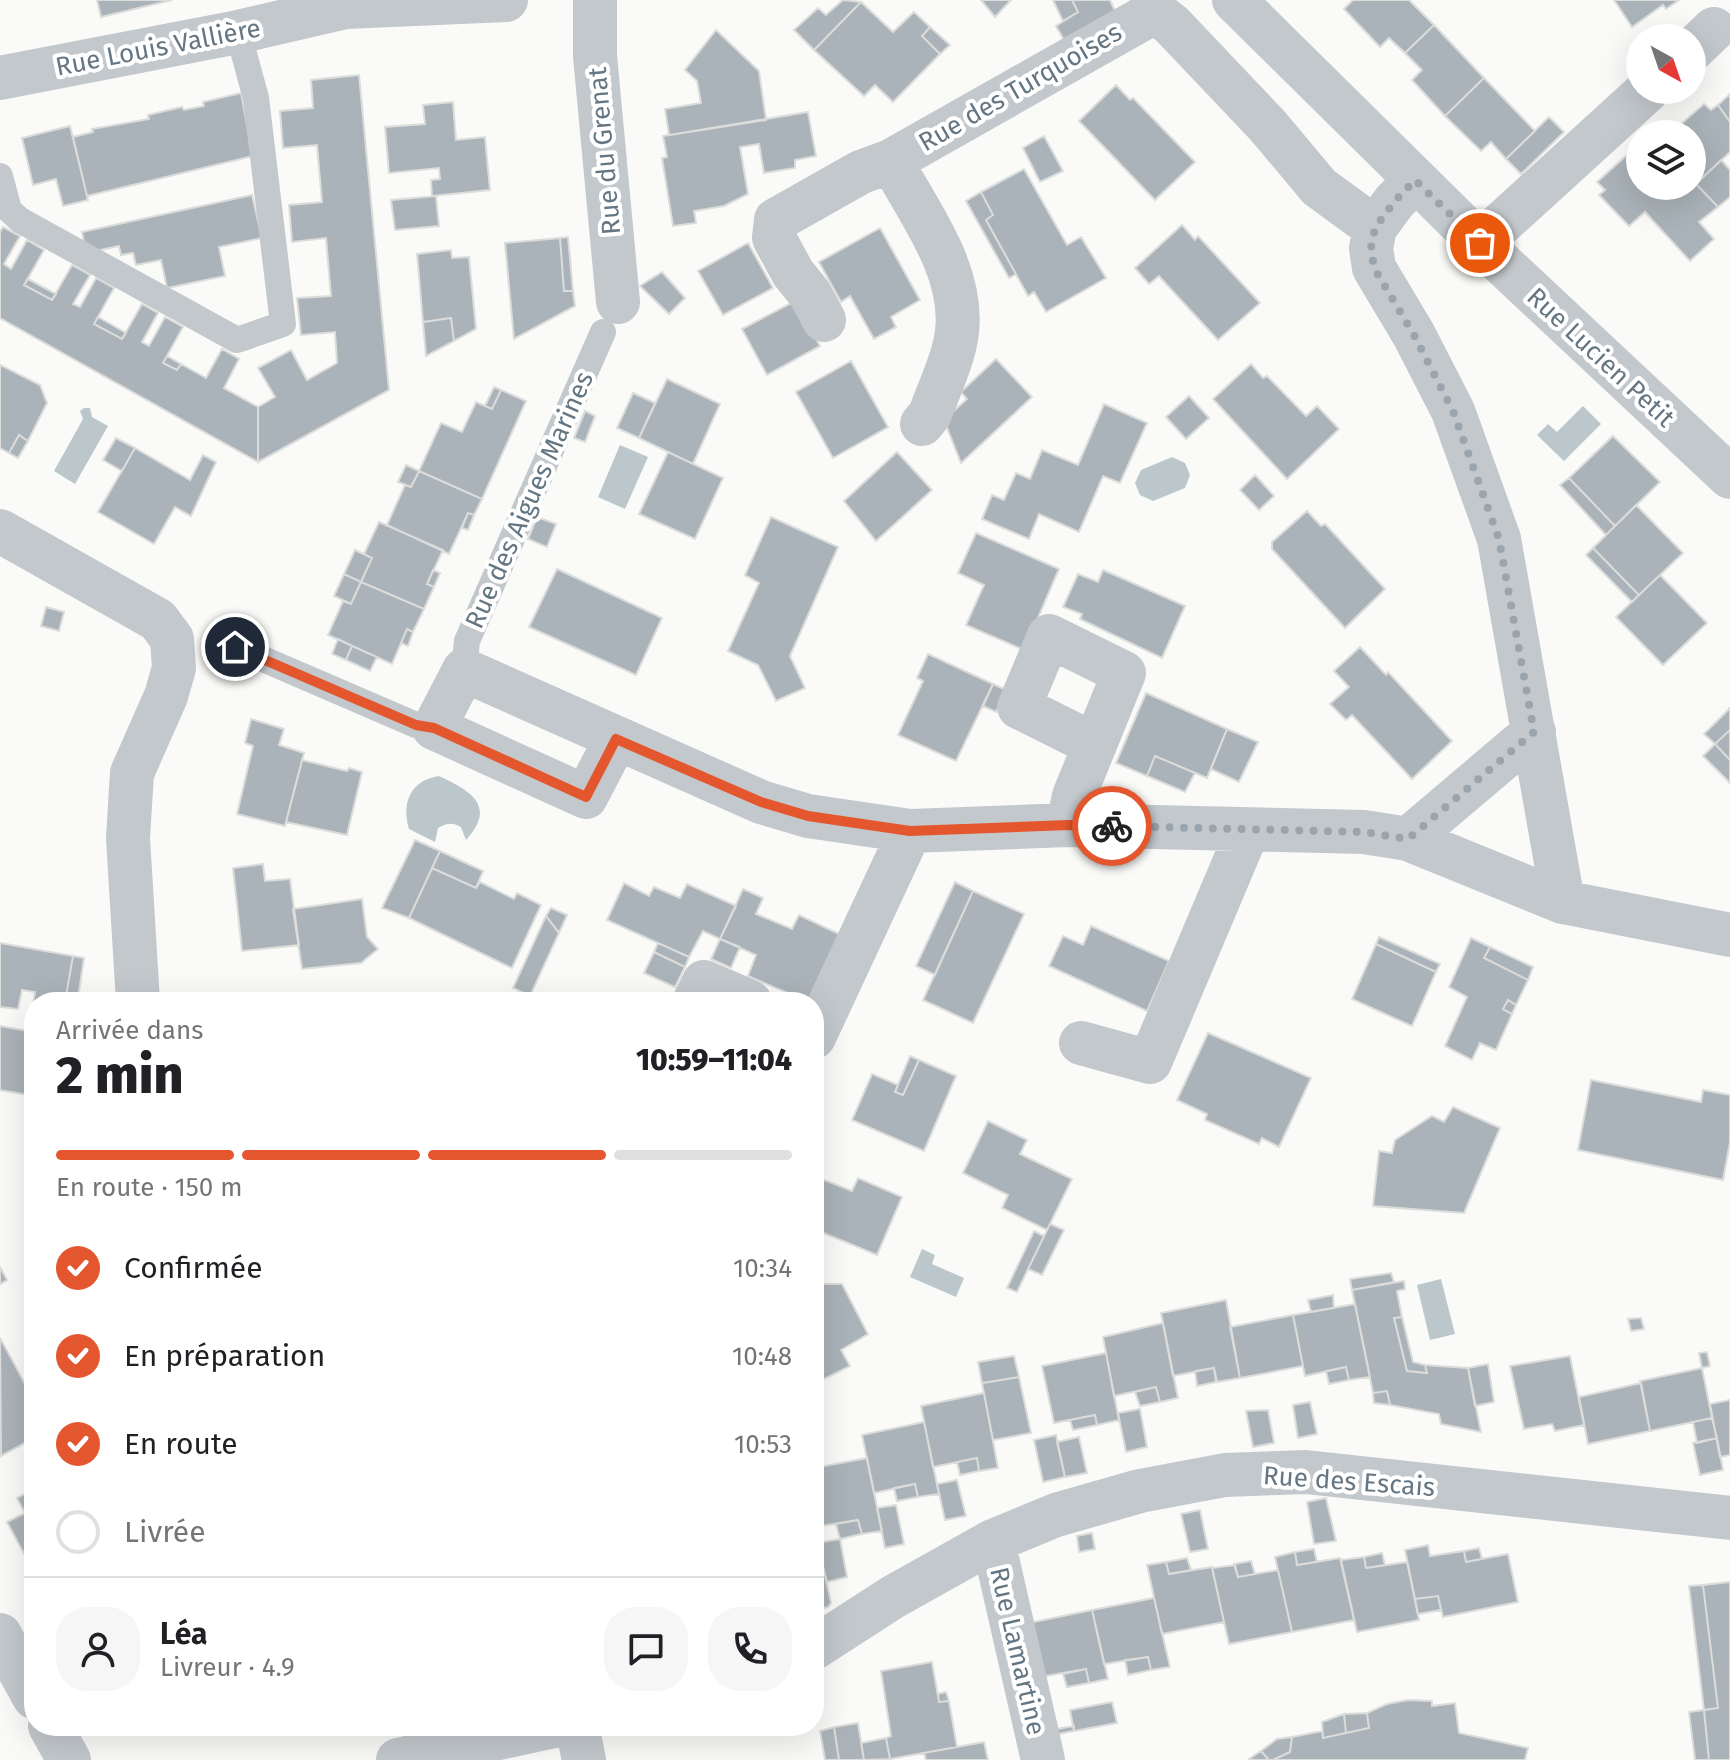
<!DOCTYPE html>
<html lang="fr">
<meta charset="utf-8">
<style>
:root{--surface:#fff;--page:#f6f6f6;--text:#202124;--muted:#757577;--line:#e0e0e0;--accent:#e4572e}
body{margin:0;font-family:"Fira Sans",sans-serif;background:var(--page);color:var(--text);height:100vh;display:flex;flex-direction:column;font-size:30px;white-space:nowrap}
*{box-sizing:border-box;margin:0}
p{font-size:26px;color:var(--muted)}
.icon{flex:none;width:44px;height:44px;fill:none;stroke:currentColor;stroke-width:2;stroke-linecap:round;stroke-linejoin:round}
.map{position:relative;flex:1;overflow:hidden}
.side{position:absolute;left:24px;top:992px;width:800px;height:744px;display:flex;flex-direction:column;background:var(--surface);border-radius:32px;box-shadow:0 8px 32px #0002}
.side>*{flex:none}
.needle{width:52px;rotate:140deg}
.tools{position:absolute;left:1626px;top:24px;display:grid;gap:16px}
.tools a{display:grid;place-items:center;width:80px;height:80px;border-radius:50%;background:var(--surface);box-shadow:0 8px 32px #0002;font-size:40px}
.pin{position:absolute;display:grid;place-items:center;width:68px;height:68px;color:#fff;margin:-34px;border:4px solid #fff;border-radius:50%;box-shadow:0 2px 8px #0007}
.courier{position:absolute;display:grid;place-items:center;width:80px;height:80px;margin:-40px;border:6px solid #e4572e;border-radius:50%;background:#fff;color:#222;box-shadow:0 2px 10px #0007}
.overview em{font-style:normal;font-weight:800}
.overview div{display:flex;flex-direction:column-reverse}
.overview{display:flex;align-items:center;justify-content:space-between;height:136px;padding:0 32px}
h1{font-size:52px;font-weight:800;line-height:60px}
.bar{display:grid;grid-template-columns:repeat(4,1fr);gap:12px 8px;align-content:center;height:96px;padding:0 32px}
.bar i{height:10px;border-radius:6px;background:var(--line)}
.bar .current{background:var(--accent)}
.bar p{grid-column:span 4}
.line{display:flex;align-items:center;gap:20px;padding:0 32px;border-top:2px solid var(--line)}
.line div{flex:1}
.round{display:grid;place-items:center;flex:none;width:84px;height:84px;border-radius:32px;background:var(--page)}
ol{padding:0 32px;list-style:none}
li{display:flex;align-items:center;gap:24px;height:88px}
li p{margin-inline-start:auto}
li .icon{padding:8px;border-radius:50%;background:var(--accent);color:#fff;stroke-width:4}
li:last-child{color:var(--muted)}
li i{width:44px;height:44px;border:4px solid var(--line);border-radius:50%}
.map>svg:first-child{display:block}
.water{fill:#bbc7cb}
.building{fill:#aab3b9;stroke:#dcdcda;stroke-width:2}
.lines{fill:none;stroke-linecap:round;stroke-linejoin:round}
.lane{stroke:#c3c8cc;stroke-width:26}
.street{stroke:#c3c8cc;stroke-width:44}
.done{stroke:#99a4ac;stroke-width:8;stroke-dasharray:0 14.4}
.route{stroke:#e4572e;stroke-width:10}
.labels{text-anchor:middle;stroke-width:8;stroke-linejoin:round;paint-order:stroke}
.street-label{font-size:26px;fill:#657683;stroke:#fff}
</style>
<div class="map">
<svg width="1730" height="1760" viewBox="0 0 1730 1760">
<rect width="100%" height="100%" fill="#fafaf8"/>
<!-- water -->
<path class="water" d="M1583,406L1601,424L1564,461L1537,435L1548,424L1557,432Z
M84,408H90L92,417L108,426L75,484L54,471L83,419L80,411Z
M620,445L648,457L625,509L598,497Z
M1172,457L1185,463L1190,475L1185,488L1153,501L1140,495L1135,483L1141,470Z
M439,776C471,791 497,806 466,840L461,827C452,822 447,823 438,828L435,842L409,829C401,803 411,780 439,776Z
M922,1249L935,1255L932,1264L964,1278L956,1297L910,1277Z
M1441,1279L1455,1334L1430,1340L1417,1285Z"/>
<!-- building -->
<path class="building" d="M97,0H172L101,17Z
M843,0L861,2L814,50L794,30L818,8L826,15Z
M981,0H1011L995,17Z
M1053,0H1072L1078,12L1063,21Z
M1072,0H1110L1115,11L1064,40L1056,26L1078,12Z
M1353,0H1409L1434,25L1405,53L1389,38L1380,47L1344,9Z
M1614,0H1679L1666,9L1663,5L1632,27Z
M861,2L893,32L914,12L930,27L922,36L940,54L893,102L875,85L864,96L814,50Z
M1434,25L1484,78L1445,116L1412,80L1422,70L1405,53Z
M930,27L950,45L940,54L922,36Z
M716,30L759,71L766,120L669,135L665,109L701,103L697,81L685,70Z
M359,75L389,390L258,462V407L275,397L258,368L291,350L307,380L337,363L335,332L301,335L297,298L331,296L326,238L292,242L289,205L322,202L317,145L283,148L280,111L313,108L311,80Z
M1484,78L1535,131L1506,159L1491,142L1481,151L1445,116Z
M1116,85L1130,100L1133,98L1195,162L1155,200L1079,121Z
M241,93L253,156L87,196L73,137L93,132L92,129L149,119L148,115L182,107L184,110L204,106L203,102Z
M1730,94V122L1718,105Z
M453,102L456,140L485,137L490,190L432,196L431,180L440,179L439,168L389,173L385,127L425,124L423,105Z
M1704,104L1711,110L1718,105L1730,122V152L1696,184L1718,207L1699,222L1714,239L1690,261L1645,212L1629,226L1599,195L1605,190L1597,182L1635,148L1640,153V186H1692V134H1685L1680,125Z
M808,112L816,156L795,160V168L764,173L759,144L740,147L748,194L724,206L694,211L696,223L673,226L662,158L667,157L663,136Z
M1549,117L1564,132L1521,174L1506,159Z
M70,126L88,200L63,206L56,179L33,185L22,138Z
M1044,136L1063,171L1040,182L1023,148Z
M1721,160L1730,170V197L1718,207L1696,184Z
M1024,169L1067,245L1081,237L1106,278L1046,312L1034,292L1028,296L986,220L993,215L981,192Z
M981,192L993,215L986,220L1016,274L1009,278L966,201Z
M252,195L262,238L219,247L225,276L167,288L161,260L136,265L133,253L121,255L119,246L86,253L82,232Z
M436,196L439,226L395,230L391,200Z
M1182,225L1195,240L1198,236L1260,303L1218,340L1159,276L1149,284L1135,268Z
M3,227L20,236L4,264L11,269L27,240L44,250L24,285L52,300L72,265L90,275L73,304L80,307L96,278L114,288L94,324L122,339L142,304L158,313L142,342L149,346L165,317L183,327L163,363L177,370L181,364L206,378L222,349L239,359L224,388L258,407V462L0,318V232Z
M880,228L920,300L891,317L896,327L874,339L850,296L841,302L819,262Z
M568,237L573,291H564L560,238Z
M560,238L564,291H573L575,306L514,339L505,243Z
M748,243L773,288L723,315L698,271Z
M451,250L452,258L469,257L476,329L454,341L451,318L423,322L417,254Z
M662,272L685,298L669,314L640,286Z
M28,279L56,294L52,300L24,285Z
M795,301L820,346L767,375L742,329Z
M98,317L126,333L122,339L94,324Z
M451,318L454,341L426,356L423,322Z
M167,356L181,364L177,370L163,363Z
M996,359L1032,397L961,463L944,420L967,399L961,392Z
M851,361L888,427L833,458L796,392Z
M1251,364L1263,378L1267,376L1306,416L1317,406L1339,429L1287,479L1213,399Z
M0,365L40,385L47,403L28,441L19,435L9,453L0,448Z
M667,379L720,404L693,464L639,438Z
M494,387L501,390L492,409L485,406Z
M501,390L526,401L482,499L419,471L441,423L462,432L476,402L492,409Z
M633,393L655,403L639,438L617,428Z
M1189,396L1209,418L1186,439L1166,417Z
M1104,404L1147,423L1120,483L1103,476L1079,532L1039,514L1029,539L982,519L992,495L1004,500L1016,473L1030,479L1042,450L1078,465Z
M585,411L595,416L585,442L574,438Z
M19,435L28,441L18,458L9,453Z
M1613,436L1660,482L1615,526L1569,478Z
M116,438L135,448L122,471L103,460Z
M135,448L190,480L203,455L216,462L191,516L175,507L154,544L98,512Z
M668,452L723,478L695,539L639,514Z
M897,452L932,490L876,541L844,501Z
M406,465L419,471L411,487L398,482Z
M419,471L482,499L474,515L468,513L449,554L387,525L405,485L411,487Z
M1255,475L1274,496L1259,510L1240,490Z
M1569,478L1615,526L1606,535L1560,485Z
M1636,505L1683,553L1639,595L1593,548Z
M1307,511L1321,526L1325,524L1385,589L1345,628L1272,549V542Z
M468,513L474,515L468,530L462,528Z
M537,517L556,524L547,547L528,539Z
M771,517L838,547L790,656L805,688L776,701L758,665L728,651L759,583L745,575Z
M379,522L443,550L427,584L434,587L424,609L361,582L372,558L364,554Z
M976,533L1059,569L1024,650L966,625L984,585L958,573Z
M1593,548L1639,595L1632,602L1586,555Z
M355,550L372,558L361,582L344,574Z
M557,569L662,618L636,675L529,627Z
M433,570L440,573L434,587L427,584Z
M1103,570L1185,606L1162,658L1080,619L1082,614L1063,607L1078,574L1098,582Z
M344,574L361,582L351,604L334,596Z
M1660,575L1707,623L1663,665L1616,617Z
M361,582L424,609L413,632L407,629L392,664L328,635L343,601L351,604Z
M46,607L64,612L59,631L41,626Z
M407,629L413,632L408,646L401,643Z
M338,639L352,646L346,660L332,654Z
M352,646L377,657L370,671L346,660Z
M1360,647L1386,675L1388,672L1452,741L1412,779L1352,715L1346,720L1330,704L1349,687L1334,671Z
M928,654L993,684L956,761L898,735L923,681L917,678Z
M993,684L1006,690L996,712L983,706Z
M1146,693L1227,729L1207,778L1155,756L1147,776L1116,763Z
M1730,708V730L1715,744L1704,734Z
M251,719L284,729L279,745L304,753L285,826L237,814L253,746L245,743Z
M1227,729L1258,742L1239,782L1211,769Z
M1730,730V760L1715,744Z
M1715,744L1730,760V783L1703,756Z
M1155,756L1195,773L1185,792L1147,776Z
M302,760L347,771L349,768L362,772L347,835L286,822Z
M415,840L440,851L409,918L382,908Z
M440,851L483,871L476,888L432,868Z
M263,864L265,881L290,879L299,945L242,951L233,868Z
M432,868L476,888L480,882L514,899L517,893L541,905L512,968L409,918Z
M955,882L973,891L935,975L916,966Z
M624,883L649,896L654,887L680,898L687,884L736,906L720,939L703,931L689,957L607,920Z
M743,889L763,898L756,914L792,929L799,915L841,935L809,1002L748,976L756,955L720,939Z
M973,891L1024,914L973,1023L923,1000Z
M362,899L367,937L378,949L361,963L302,969L293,909Z
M551,908L567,915L559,933L546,916Z
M546,916L559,933L530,996L513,988Z
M1091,926L1169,961L1147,1011L1049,966L1063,936L1083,945Z
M1379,937L1440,964L1436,972L1376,944Z
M1471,938L1490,947L1484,958L1528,980L1516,1005L1508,1000L1503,1009L1512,1014L1496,1050L1480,1043L1472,1060L1445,1046L1467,997L1449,987Z
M720,939L740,947L731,968L711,959Z
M0,943L73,956L66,996L78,998L77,1002H34L32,1012L35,992L22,990L18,1009L0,1007Z
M658,943L689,957L685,967L654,952Z
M1376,944L1436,972L1412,1026L1352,999Z
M1490,947L1533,967L1528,980L1484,958Z
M654,952L685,967L675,987L644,973Z
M73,956L84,958L78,998L66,996Z
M1508,1000L1516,1005L1512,1014L1503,1009Z
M0,1026L34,1032V1096L0,1090Z
M1208,1033L1311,1078L1279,1147L1262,1138L1259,1144L1205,1120L1207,1114L1177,1100Z
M910,1056L919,1060L903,1095L895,1092Z
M919,1060L956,1076L924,1151L852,1120L872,1074L898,1085L895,1092L903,1095Z
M1591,1080L1701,1102L1703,1090L1730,1095V1142L1723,1180L1578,1150Z
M1453,1107L1500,1128L1464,1213L1373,1206L1379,1151L1392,1153L1395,1140L1432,1116L1444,1122Z
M988,1121L1027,1140L1020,1154L1072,1179L1047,1230L1002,1208L1008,1195L963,1173Z
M34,1134V1172L25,1136Z
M814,1176L852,1191L858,1178L902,1197L877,1255L814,1229Z
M1050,1224L1064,1230L1042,1275L1028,1269Z
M1034,1231L1044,1236L1017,1292L1007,1288Z
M0,1267L7,1280L0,1284Z
M1391,1273L1394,1282L1352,1290L1350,1279Z
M1404,1281L1405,1289L1397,1291L1402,1317L1394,1318L1407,1371L1427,1373L1425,1365L1468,1368L1481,1432L1441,1424L1439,1414L1390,1405L1387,1391L1373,1393L1352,1290Z
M814,1284H842L868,1334L841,1350L850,1366L814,1384Z
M1333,1295L1334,1308L1311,1312L1308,1300Z
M1226,1300L1240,1378L1217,1382L1214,1368L1173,1376L1161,1313Z
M1355,1304L1370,1377L1349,1380L1346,1367L1305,1376L1293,1315Z
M1293,1315L1303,1366L1240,1378L1230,1327Z
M1402,1317L1413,1362L1425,1365L1427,1373L1407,1371L1394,1318Z
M1641,1318L1644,1329L1631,1331L1628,1319Z
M1163,1323L1178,1398L1160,1402L1156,1387L1114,1396L1103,1337Z
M0,1338L31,1395L25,1399L34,1415V1438L1,1456Z
M1707,1352L1710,1366L1702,1368L1699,1353Z
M1106,1353L1119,1420L1097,1425L1095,1415L1054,1423L1042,1366Z
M1014,1356L1019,1377L982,1383L978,1362Z
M1570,1356L1584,1425L1555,1431L1552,1424L1524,1429L1510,1366Z
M1488,1364L1494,1402L1475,1406L1468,1368Z
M1346,1367L1349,1380L1329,1384L1326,1371Z
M1214,1368L1216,1382L1197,1386L1195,1371Z
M1702,1368L1712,1418L1650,1431L1640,1381Z
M1019,1377L1031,1433L993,1440L982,1383Z
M1641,1383L1650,1431L1588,1444L1579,1397Z
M1156,1387L1160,1402L1140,1406L1135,1392Z
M1387,1391L1390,1405L1374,1403L1373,1393Z
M984,1393L998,1468L979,1471L977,1458L933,1467L921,1406Z
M1730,1400V1455L1720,1457L1710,1404Z
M1310,1402L1317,1434L1298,1438L1293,1405Z
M1140,1409L1147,1447L1126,1452L1118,1413Z
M1268,1410L1274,1443L1253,1447L1246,1411Z
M1095,1415L1097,1425L1073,1430L1070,1420Z
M1712,1418L1717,1438L1697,1443L1693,1422Z
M924,1422L939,1494L918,1497L915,1484L874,1493L862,1435Z
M1056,1435L1065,1477L1043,1482L1034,1440Z
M1079,1437L1087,1473L1065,1477L1057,1442Z
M1717,1438L1723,1470L1700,1475L1693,1443Z
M867,1458L882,1531L862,1534L858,1520L815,1527L814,1468Z
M977,1458L979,1471L960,1475L957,1462Z
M957,1480L966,1516L945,1520L937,1484Z
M915,1484L918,1497L897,1501L894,1488Z
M34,1489V1555L27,1559L7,1522L25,1513L17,1498Z
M1326,1498L1336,1541L1314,1544L1307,1502Z
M896,1505L904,1544L885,1548L877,1508Z
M1200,1510L1208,1549L1190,1552L1181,1514Z
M858,1520L862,1534L840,1539L836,1524Z
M1092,1533L1095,1549L1079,1552L1077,1536Z
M840,1539L847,1577L827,1582L817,1543Z
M1428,1545L1430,1556L1464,1551L1466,1562L1508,1554L1518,1602L1443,1617L1438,1596L1415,1599L1405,1550Z
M1479,1548L1482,1559L1466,1562L1464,1551Z
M1314,1549L1317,1562L1297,1565L1295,1552Z
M1295,1552L1297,1565L1340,1558L1354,1620L1292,1632L1275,1557Z
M1382,1553L1385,1565L1366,1568L1364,1557Z
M1364,1557L1366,1568L1407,1562L1419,1620L1357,1632L1341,1560Z
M1187,1558L1191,1570L1169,1574L1166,1562Z
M1251,1561L1255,1574L1238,1577L1234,1564Z
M1166,1562L1169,1574L1212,1567L1224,1622L1162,1634L1147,1565Z
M1235,1565L1238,1577L1278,1570L1292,1632L1229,1644L1212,1568Z
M823,1566L831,1603L828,1607L814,1610V1568Z
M1730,1582V1760H1709L1704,1710L1718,1708L1703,1585Z
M1703,1585L1718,1708L1704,1710L1689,1586Z
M1438,1596L1441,1610L1418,1614L1415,1599Z
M1154,1598L1170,1667L1151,1670L1148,1657L1104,1664L1092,1610Z
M1092,1610L1108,1679L1089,1683L1086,1669L1040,1677L1029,1623Z
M1148,1657L1151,1670L1128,1675L1125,1660Z
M932,1662L939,1702L949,1701L957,1747L890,1759L886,1738L891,1736L881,1671Z
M1086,1669L1089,1683L1067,1687L1063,1674Z
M946,1692L949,1701L939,1702L938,1694Z
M1408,1700L1432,1701V1706L1455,1703L1459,1733L1528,1748L1525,1760H1273L1290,1752L1292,1737L1322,1731L1323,1738L1369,1728L1367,1713L1387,1704Z
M1112,1702L1117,1723L1074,1731L1070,1710Z
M1704,1710L1709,1760H1695L1689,1712Z
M1367,1713L1369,1728L1346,1733L1344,1714Z
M1344,1714L1346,1733L1323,1738L1322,1722Z
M858,1723L864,1760H839L834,1727Z
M1074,1726V1731L1053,1735L1051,1730Z
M834,1727L839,1760H825L820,1731Z
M1292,1737L1290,1752L1273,1760H1269L1261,1751L1277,1739Z
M886,1738L890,1759L864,1760L861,1743Z
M984,1742L988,1760H926L924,1753Z
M1261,1751L1269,1760H1249V1759Z"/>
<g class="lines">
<!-- lane -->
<path class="lane" d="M0,176L9,210L20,220L237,340L283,324L256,98L238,32
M235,647L416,725L434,728
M464,670L467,641L603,332"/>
<!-- street -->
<path class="street" d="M595,0V56L618,302
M1234,0L1480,243L1730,477
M1692,50L1714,29
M0,78L238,32L345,7L506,0
M1415,180L1394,202L1375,228L1371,248L1374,268L1414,335L1453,411L1499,539L1563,902
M1480,243L1648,90
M824,320L810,294L793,273L774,238L776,220L861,172L891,161
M922,424L930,414C939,389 955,356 957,331C964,271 919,212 891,161L1149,15L1162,17L1172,25L1267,125L1319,187L1375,228
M0,531L158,620L172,639L174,668L166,696L132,773L128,838L138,1002
M616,739L586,797L434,728L464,670L761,802L808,816L910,831L1068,825L1364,832L1408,839L1563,902L1730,935
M1068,825L1074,796L1124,673L1049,636L1019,707L1095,745
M1408,839L1534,732
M694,1002L704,982L750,1002
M814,1037L910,831
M1081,1043L1150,1062L1248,830
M993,1541L1043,1760
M0,1635L34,1697
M814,1648L893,1597L993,1541L1056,1515L1140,1491L1225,1475L1306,1472L1730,1518
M50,1726L69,1760
M577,1726L584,1760
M398,1760L554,1726"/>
</g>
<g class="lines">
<!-- done -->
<path class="done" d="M1112,826L1364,832L1408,839L1534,732L1499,539L1453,411L1414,335L1374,268L1371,248L1375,228L1394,202L1415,180L1480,243"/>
<!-- route -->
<path class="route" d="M235,647L416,725L434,728L586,797L616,739L761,802L808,816L910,831L1068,825L1112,826"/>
</g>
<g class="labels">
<!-- street labels -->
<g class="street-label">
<text transform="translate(158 47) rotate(-11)" y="9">Rue Louis Vallière</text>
<text transform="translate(1020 87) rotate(-30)" y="9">Rue des Turquoises</text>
<text transform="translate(604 151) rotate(-95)" y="9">Rue du Grenat</text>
<text transform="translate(1601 357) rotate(43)" y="9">Rue Lucien Petit</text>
<text transform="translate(529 500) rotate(-66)" y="9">Rue des Aigues Marines</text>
<text transform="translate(1349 1481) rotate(4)" y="9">Rue des Escais</text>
<text transform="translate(1018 1651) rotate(77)" y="9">Rue Lamartine</text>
</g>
</g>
</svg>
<div class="tools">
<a><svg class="needle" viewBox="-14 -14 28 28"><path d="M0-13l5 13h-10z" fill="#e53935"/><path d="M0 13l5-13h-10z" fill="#757577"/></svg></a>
<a><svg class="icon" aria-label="layers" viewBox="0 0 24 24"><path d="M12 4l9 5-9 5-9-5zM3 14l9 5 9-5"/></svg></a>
</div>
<div class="pin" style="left:1480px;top:243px;background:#ea580c"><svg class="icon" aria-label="bag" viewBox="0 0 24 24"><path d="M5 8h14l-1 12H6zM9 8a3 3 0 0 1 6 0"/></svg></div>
<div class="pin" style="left:235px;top:647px;background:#1f2937"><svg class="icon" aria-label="home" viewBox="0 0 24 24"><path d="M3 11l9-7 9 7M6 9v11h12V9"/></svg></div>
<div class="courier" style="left:1112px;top:826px"><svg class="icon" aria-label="bike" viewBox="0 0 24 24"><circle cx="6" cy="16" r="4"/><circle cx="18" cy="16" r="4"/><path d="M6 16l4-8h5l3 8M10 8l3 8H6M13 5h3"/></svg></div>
<section class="side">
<div class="overview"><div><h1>2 min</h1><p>Arrivée dans</p></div><em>10:59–11:04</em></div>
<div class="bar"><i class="current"></i><i class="current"></i><i class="current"></i><i></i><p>En route · 150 m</p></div>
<ol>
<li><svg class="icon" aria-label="check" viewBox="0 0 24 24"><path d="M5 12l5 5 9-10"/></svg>Confirmée<p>10:34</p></li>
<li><svg class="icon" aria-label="check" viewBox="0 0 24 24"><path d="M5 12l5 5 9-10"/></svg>En préparation<p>10:48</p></li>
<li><svg class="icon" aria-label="check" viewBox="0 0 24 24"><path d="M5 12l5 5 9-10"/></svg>En route<p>10:53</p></li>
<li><i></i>Livrée</li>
</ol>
<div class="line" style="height:144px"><a class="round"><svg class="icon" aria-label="person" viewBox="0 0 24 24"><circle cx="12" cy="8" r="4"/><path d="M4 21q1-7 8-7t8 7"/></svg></a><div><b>Léa</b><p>Livreur · 4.9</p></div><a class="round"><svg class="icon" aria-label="chat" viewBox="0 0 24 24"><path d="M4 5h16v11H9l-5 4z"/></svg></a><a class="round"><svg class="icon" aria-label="phone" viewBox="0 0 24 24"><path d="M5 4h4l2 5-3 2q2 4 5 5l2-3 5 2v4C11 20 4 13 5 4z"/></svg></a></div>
</section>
</div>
